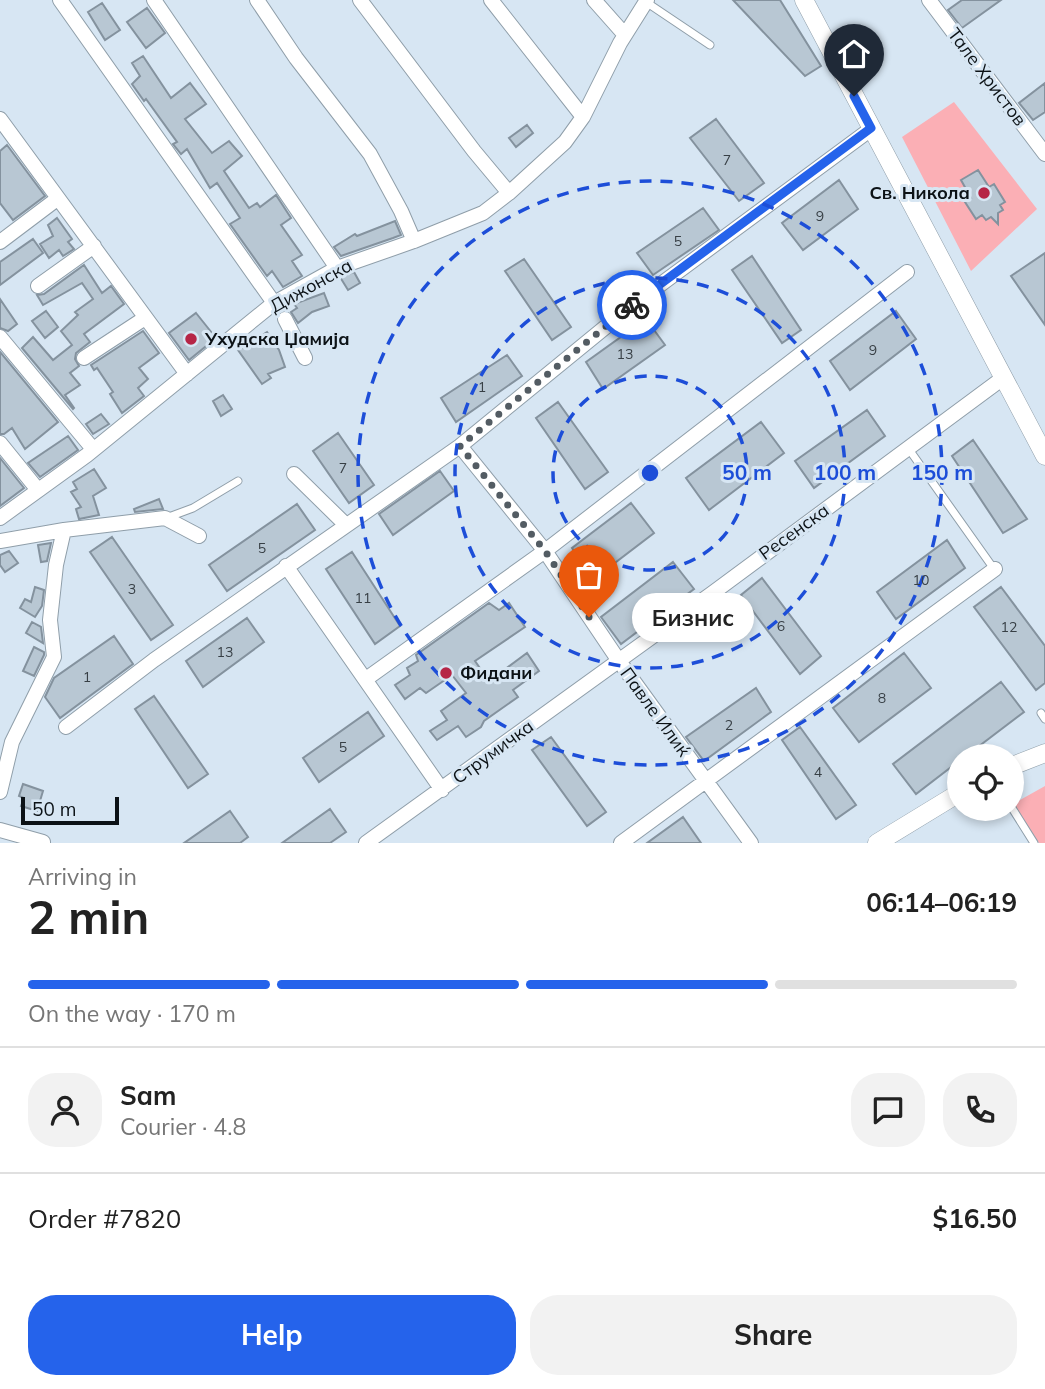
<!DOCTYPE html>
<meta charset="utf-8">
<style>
:root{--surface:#fff;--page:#f2f2f2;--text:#222;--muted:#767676;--line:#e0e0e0;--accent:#2563eb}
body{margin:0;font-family:Mulish,sans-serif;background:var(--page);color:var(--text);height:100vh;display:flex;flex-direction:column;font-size:26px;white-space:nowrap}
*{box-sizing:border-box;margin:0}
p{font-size:23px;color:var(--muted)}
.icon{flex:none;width:38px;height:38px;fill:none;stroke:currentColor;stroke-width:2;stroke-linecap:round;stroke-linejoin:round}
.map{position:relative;height:843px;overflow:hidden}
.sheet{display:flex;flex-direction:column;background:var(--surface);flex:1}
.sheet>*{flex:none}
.buttons{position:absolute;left:947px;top:744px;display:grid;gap:14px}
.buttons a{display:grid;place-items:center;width:77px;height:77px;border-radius:50%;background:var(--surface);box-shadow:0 4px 10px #0003;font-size:35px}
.scale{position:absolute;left:21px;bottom:18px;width:98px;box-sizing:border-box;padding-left:7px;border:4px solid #0c1216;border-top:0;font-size:19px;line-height:24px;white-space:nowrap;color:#0c1216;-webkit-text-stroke:5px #d7e6f3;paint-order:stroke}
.pin{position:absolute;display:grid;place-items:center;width:60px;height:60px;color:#fff;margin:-72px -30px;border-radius:50% 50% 50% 0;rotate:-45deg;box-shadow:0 0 7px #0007}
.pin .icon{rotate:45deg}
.courier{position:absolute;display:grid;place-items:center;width:70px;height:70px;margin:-35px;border:5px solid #2563eb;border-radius:50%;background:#fff;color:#222;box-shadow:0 2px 9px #0007}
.bubble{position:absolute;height:49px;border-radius:24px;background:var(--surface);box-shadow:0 4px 10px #0003;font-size:23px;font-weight:700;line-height:49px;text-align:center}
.summary em{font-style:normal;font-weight:700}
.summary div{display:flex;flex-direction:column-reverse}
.summary{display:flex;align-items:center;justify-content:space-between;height:119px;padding:0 28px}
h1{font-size:46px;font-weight:700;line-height:52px}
.bar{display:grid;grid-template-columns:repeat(4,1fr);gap:10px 7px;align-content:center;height:84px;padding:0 28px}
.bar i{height:9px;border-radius:5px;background:var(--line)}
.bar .active{background:var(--accent)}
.bar p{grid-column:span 4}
.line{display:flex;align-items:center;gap:18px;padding:0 28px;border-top:2px solid var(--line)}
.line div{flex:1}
.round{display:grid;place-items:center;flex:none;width:74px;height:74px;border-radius:28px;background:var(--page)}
.button{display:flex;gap:14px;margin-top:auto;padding:14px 28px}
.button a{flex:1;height:80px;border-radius:28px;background:var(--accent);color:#fff;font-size:28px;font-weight:700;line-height:80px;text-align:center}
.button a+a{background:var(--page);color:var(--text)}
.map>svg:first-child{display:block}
.green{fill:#fbafb5}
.building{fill:#b8c7d3;stroke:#84929e;stroke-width:2}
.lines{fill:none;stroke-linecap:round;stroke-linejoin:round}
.service-casing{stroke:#8f9ea9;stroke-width:9}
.minor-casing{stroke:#8f9ea9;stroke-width:16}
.tertiary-casing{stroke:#8f9ea9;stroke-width:19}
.service{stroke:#fff;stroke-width:7}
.minor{stroke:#fff;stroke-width:14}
.tertiary{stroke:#fff;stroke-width:18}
.done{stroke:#535c63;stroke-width:7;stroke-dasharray:0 12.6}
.route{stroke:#2563eb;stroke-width:9}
.ring{fill:none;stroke:#1d4ed8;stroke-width:3.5;stroke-dasharray:12 9}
.poi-dot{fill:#b62546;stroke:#d7e6f3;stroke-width:2.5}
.labels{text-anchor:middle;stroke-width:6;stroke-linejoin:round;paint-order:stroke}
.number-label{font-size:14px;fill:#373f45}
.street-label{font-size:18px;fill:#0c1216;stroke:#d7e6f3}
.poi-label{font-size:18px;font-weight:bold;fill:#0c1216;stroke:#d7e6f3;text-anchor:start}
.centre{fill:#1d4ed8;stroke:#d7e6f3;stroke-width:3.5}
.ring-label{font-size:21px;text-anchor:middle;font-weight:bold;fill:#1d4ed8;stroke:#d7e6f3;stroke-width:6;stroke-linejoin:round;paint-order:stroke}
</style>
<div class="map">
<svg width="1045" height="843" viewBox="0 0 1045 843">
<rect width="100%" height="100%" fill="#d7e6f3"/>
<!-- green -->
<path class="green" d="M954,102L1037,209L971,271L902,137Z
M1045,786V843H1039L1013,804Z"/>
<!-- building -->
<path class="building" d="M733,0H780L821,66L805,76Z
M962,0H1001L962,28L948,10Z
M102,3L120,30L105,40L88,12Z
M147,8L165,33L146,48L127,22Z
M143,56L171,98L190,83L206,104L185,119L212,153L229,141L242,156L224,171L249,208L257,203L260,207L276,195L291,218L281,225L302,255L292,261L302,276L283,287L272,271L267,276L230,224L240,218L217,183L210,188L187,149L181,154L173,144L177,142L146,99L144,101L132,84L140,76L132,63Z
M1045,83V112L1033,120L1019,103Z
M716,119L764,183L739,201L690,138Z
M527,125L533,133L516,147L509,138Z
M7,145L45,196L13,220L0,203V151Z
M978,170L989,187L994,184L1005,202L1000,205L1003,210L998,213V224L991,217L986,220L982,215L976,219L965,202L971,198L961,180Z
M839,180L858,209L803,250L782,223Z
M703,208L719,230L653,275L637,253Z
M57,218L72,239L68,242L74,249L63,256L59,250L49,258L40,244L53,236L48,225Z
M395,221L401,235L393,238L341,256L334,247L355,234L357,236Z
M33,239L43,253L0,285V262Z
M1045,253V325L1011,276Z
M752,256L801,330L782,343L732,270Z
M524,259L571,327L552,340L505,271Z
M84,265L102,293L111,286L124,304L84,334L90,342L76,353L75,359L79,366L70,373L80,385L65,395L74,408L73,409L22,348L33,337L53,360L72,345L61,331L78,315L75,312L93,299L82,283L43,305L37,295L44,294Z
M354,272L360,283L348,290L340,277Z
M324,293L329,306L312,312L298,323L291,312L297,308L294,304Z
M0,299L17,324L8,331L0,328Z
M46,311L58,327L45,338L32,321Z
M896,311L916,339L850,390L830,361Z
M196,313L216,338L189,360L169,333Z
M646,319L665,345L603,389L586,362Z
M143,331L159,353L139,368L148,379L138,388L144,396L122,413L110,394L113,392L97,368L94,370L91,365Z
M267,332L279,350L285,367L268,374L271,378L262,384L238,350Z
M0,352L58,422L25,449L12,428L4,434H0Z
M507,355L522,376L456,422L441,398Z
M223,395L232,409L221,416L213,401Z
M558,402L608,472L585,489L536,418Z
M867,410L885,436L814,488L795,461Z
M101,414L109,424L93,434L86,424Z
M761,422L784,453L709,510L686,478Z
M338,433L374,485L349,503L313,451Z
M68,436L78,450L40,477L28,463Z
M973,440L1027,519L1003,533L952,456Z
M0,458L24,488L0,506Z
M94,469L106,488L93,496L99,515L79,519L76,509L81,507L71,492L77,489L73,482Z
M440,471L454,491L393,535L379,514Z
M159,499L163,509L135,512L134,509Z
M631,503L654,533L595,578L572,548Z
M297,504L315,530L227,591L209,565Z
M112,537L173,625L151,640L90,552Z
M947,540L965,568L896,619L877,592Z
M51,543L47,561L41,562L38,545Z
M9,551L18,563L5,572L0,565V555Z
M352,552L400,626L375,644L326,569Z
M673,562L694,589L621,644L601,617Z
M762,578L821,656L800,674L741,595Z
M35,587L44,590L42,606L35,617L20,608L25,599L31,602Z
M1001,587L1045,646V683L1036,690L974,607Z
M489,603L499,610L509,603L525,627L475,661L489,681L527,653L539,671L513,690L518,697L484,721L481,727L466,737L458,726L437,740L430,731L447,720L441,711L466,693L452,675L426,693L420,688L405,699L395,685L410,675L407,668L418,661L416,655Z
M247,618L264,642L203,687L186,661Z
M32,622L41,627L43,643L26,633Z
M114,636L133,664L60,718L45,697L54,678Z
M34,647L44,652V655L34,676L23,671Z
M904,653L931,688L859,742L833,708Z
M1001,682L1024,712L966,756H959V761L916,794L893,764Z
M756,688L771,712L704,761L686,737Z
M154,696L208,774L188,788L135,709Z
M368,712L384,736L319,782L303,758Z
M800,727L856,805L836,819L782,740Z
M551,737L606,812L587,826L532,750Z
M23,784L43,791L37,811L21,806L24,798L19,796Z
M330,809L346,832L330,843H282Z
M230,811L248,837L240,843H184Z
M683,817L701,843H647Z"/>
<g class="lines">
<defs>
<path id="service" d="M646,2L710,45
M908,448L994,569
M166,518L193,508L238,481
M1041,713L1045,719
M1012,808L1034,843"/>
<path id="minor" d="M60,0L274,303
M154,0L337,268
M257,0L296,58L370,154L401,211L414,241
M360,0L474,151L509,193
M491,0L583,117
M594,0L625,35
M929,0L1045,154
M0,119L187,374
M0,242L57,199
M38,286L94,246
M285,319L305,358
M0,337L93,449
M84,358L145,318
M0,443L38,490
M460,446L545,551L619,661L751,843
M294,474L346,525
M0,518L87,455L274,303L337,268L414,241L483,213L509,193L565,142L583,117L620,43L647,0
M0,541L64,530L165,518L199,536
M286,566L442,790
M366,679L545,551L907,272
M66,727L154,660L460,446L630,307L871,129
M0,792L12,742L54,657L50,620L56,565L64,530
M0,830L43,842
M366,843L714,592L1003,378
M621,843L995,569"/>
<path id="tertiary" d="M804,0L1045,456
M1012,766L1045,753
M877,843L959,793"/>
</defs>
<!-- service casing -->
<use href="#service" class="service-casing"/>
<!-- minor casing -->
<use href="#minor" class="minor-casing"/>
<!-- tertiary casing -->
<use href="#tertiary" class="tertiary-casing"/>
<!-- service -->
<use href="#service" class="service"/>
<!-- minor -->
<use href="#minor" class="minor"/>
<!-- tertiary -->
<use href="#tertiary" class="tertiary"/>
</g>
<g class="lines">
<!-- done -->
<path class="done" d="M589,617L545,551L460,446L632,305"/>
<!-- route -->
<path class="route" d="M632,305L871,128L854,96"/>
</g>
<!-- distance rings -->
<g class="ring">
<circle cx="650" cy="473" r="97"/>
<circle cx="650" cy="473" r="195"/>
<circle cx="650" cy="473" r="292"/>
</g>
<!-- markers -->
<g class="poi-dot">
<circle cx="984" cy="193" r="7"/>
<circle cx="191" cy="339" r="7"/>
<circle cx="446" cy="673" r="7"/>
</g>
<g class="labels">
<!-- number labels -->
<g class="number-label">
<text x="727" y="165">7</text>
<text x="820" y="221">9</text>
<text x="678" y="246">5</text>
<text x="873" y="355">9</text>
<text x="625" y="359">13</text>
<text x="482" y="392">1</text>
<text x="343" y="473">7</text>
<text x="262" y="553">5</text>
<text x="921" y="585">10</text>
<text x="132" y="594">3</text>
<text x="363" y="603">11</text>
<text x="781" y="631">6</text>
<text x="1009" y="632">12</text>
<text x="225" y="657">13</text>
<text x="87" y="682">1</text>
<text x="882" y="703">8</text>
<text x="729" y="730">2</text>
<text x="343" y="752">5</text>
<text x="818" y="777">4</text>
</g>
<!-- street labels -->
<g class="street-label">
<text transform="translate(987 77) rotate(53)" y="6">Тале Христов</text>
<text transform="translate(311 286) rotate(-29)" y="6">Дижонска</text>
<text transform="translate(794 532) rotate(-36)" y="6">Ресенска</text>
<text transform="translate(655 712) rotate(54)" y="6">Павле Илиќ</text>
<text transform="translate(493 752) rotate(-36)" y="6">Струмичка</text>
</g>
<!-- poi labels -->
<g class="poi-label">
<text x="970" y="199" text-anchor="end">Св. Никола</text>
<text x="205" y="345">Ухудска Џамија</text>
<text x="460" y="679">Фидани</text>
</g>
</g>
<circle cx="650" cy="473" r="10" class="centre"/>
<g class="ring-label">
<text x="747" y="480">50 m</text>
<text x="845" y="480">100 m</text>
<text x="942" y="480">150 m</text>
</g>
</svg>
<div class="buttons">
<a><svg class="icon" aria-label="locate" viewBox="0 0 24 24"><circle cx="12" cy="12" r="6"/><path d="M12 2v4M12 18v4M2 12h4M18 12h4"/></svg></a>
</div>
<div class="scale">50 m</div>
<div class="pin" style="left:589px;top:617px;background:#ea580c"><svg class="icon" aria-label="bag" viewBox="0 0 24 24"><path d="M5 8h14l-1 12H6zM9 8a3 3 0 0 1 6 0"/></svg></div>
<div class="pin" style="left:854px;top:96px;background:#1f2937"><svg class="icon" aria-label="home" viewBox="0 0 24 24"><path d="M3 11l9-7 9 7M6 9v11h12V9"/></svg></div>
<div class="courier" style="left:632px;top:305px"><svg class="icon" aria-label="bike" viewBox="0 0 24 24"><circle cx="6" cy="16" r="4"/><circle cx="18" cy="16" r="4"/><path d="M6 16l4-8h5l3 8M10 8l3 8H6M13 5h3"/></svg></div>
<div class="bubble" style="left:632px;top:593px;width:122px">Бизнис</div>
</div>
<section class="sheet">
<div class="summary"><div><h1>2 min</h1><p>Arriving in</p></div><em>06:14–06:19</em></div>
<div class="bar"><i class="active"></i><i class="active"></i><i class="active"></i><i></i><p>On the way · 170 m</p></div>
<div class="line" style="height:126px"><a class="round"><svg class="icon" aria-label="person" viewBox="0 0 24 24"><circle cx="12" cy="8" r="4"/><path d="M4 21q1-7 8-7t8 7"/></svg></a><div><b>Sam</b><p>Courier · 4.8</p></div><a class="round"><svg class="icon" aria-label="chat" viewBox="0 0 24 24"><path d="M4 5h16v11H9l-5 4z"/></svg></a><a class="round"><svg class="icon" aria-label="phone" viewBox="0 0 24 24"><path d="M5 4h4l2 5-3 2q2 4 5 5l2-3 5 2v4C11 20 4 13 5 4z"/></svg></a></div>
<div class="line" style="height:91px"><div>Order #7820</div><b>$16.50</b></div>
<div class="button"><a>Help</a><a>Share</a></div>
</section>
